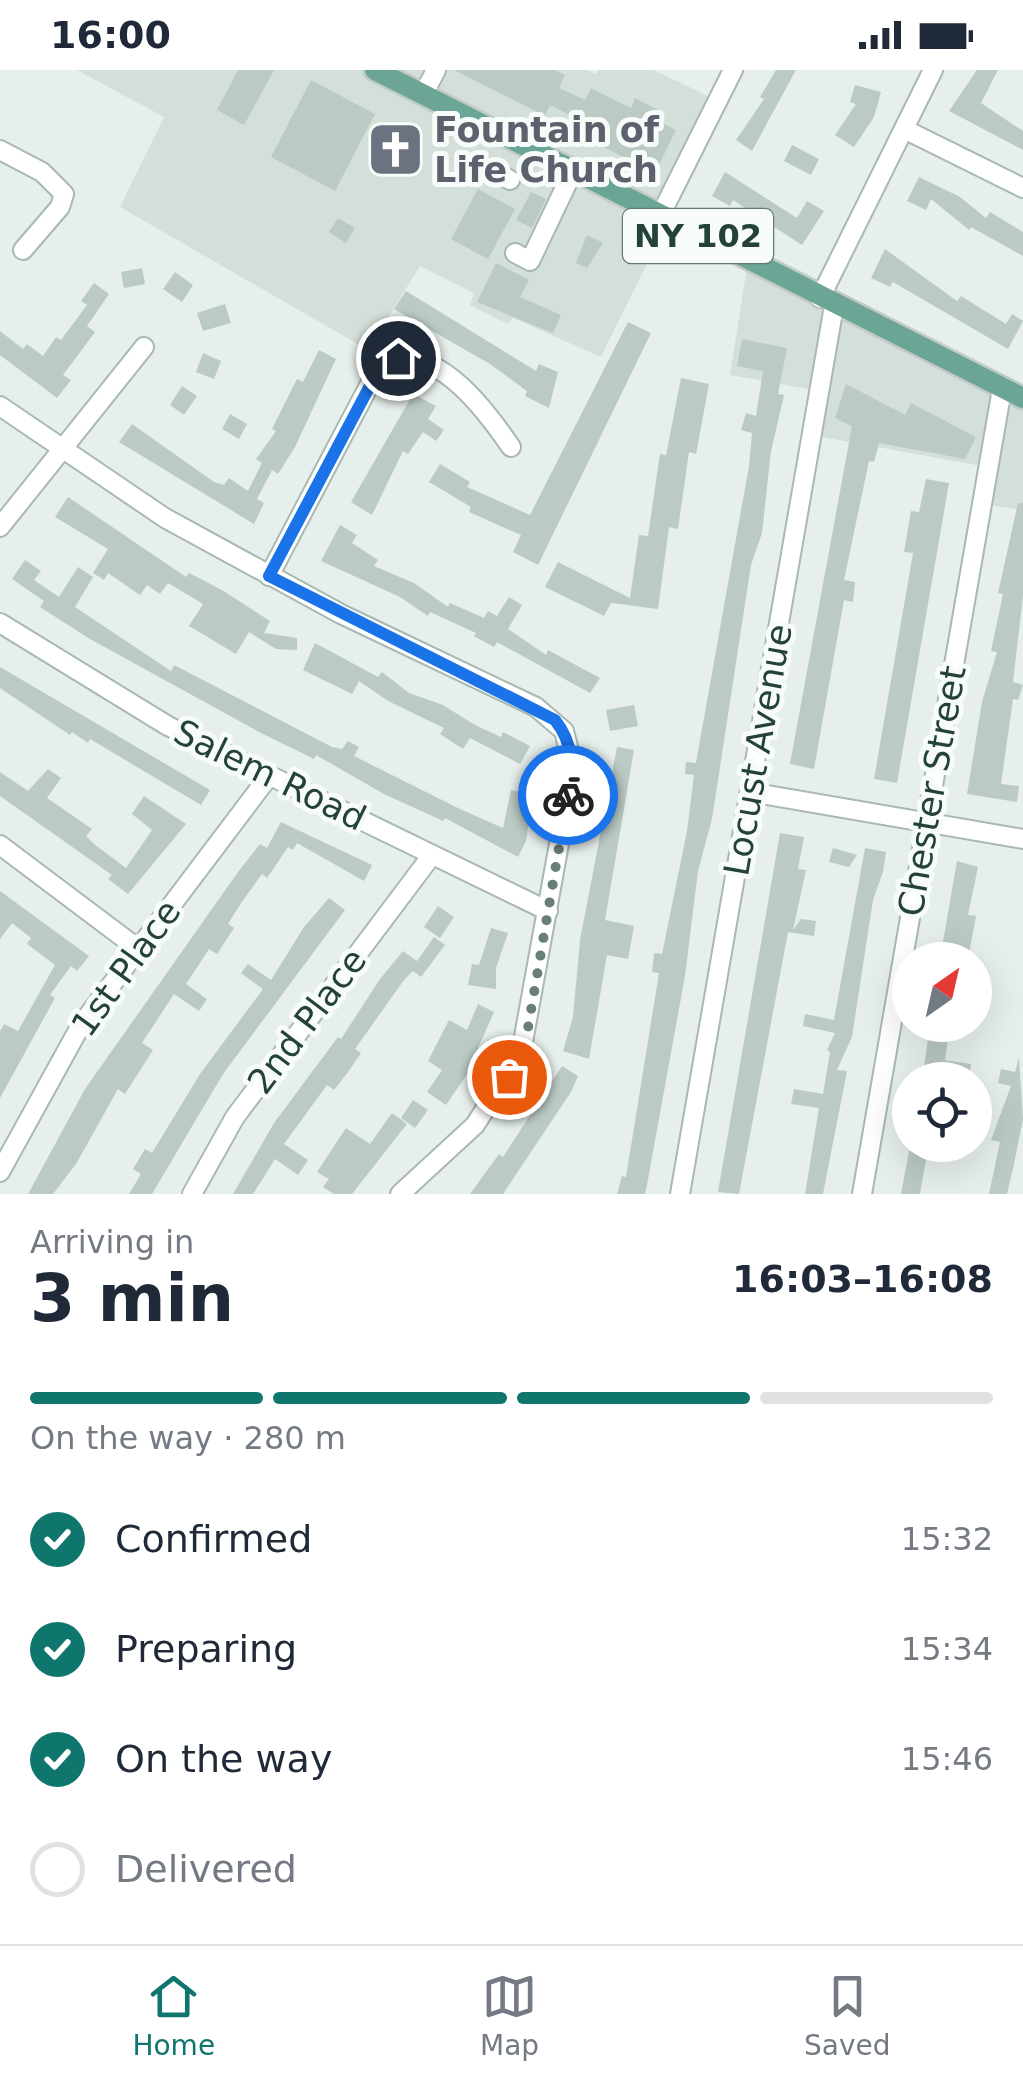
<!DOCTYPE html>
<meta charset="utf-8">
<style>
:root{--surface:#fff;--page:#f2f2f3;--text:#1f2937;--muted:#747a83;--line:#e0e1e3;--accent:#0f766e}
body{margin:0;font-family:"DejaVu Sans",sans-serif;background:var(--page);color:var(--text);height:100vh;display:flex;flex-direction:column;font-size:38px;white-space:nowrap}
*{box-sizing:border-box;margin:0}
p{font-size:32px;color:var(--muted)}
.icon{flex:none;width:55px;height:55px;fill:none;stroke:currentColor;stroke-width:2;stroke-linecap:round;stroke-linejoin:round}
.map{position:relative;height:1124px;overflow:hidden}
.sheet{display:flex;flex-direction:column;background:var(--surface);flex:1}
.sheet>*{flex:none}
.needle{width:65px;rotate:34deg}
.controls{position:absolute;left:892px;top:872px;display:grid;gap:20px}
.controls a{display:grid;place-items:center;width:100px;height:100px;border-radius:50%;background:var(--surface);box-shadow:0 10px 40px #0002;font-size:50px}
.pin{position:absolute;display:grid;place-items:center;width:85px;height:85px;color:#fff;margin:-42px;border:5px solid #fff;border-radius:50%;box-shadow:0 2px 10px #0007}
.courier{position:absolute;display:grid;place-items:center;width:100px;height:100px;margin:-50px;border:8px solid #1a73e8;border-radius:50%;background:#fff;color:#222;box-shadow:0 2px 12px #0007}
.summary em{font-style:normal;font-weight:800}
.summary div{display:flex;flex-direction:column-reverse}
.summary{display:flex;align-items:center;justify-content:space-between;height:170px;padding:0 30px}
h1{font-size:65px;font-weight:800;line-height:75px}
.bar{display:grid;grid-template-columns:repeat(4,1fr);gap:15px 10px;align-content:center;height:120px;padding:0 30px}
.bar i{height:12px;border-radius:8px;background:var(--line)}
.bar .active{background:var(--accent)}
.bar p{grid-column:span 4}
ol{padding:0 30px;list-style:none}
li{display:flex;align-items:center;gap:30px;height:110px}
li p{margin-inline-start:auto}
li .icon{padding:10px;border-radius:50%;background:var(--accent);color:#fff;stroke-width:4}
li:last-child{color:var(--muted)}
li i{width:55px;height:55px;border:5px solid var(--line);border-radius:50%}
.status{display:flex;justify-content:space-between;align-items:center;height:70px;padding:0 50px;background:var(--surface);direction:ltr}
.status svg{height:28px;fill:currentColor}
.tabs{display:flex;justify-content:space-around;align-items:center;height:140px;border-top:2px solid var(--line);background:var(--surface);font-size:28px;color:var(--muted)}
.tabs a{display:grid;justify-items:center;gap:5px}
.tabs .active{color:var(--accent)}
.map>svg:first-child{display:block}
.built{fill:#d4dfda}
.building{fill:#bbcac4}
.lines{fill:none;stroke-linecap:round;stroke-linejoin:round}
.minor-casing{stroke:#a8b8b2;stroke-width:22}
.major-casing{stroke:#c2cac8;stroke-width:25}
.minor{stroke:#fff;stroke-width:18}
.major{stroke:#6aa596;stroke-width:20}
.done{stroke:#687f78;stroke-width:10;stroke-dasharray:0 18}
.route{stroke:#1a73e8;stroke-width:12}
.labels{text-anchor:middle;stroke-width:10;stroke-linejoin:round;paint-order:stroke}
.shield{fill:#f7fbf9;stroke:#637a73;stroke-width:2.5}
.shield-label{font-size:32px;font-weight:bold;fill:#24423a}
.worship-label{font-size:35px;font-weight:bold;fill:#5b616d;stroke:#f7fbf9;text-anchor:start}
.street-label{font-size:35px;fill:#24423a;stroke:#f7fbf9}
</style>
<div class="status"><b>16:00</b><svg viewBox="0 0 49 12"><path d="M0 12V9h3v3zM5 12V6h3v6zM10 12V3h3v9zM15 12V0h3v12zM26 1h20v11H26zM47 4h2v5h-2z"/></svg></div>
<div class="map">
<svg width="1023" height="1124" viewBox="0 0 1023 1124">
<rect width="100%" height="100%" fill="#e6efeb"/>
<!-- built -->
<path class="built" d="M77,0H587L596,4L598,0H654L718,31L661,146L1023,328V440L982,434L987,397L812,365L819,321L730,305L748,191L668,151L601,287L513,248L508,254L470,235L474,223L420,196L368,280L120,137L164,47Z"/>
<!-- building -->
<path class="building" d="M238,0H274L244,55L217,40Z
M454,0H555L565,5L559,18L585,30L591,18L631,38L635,28L662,42L658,51L676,60L655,103L570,60L576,48L550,35L545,46Z
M776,0H796L752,81L736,70L764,29L760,27Z
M977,0H998L981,33L1023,61V80L949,41Z
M311,10L375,44L335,121L271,87Z
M855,15L881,22L874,47L854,77L835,65L856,34L850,32Z
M395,62L411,70L396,100L380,92Z
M792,75L819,89L811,105L784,91Z
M725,102L797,148L807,131L824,141L802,175L733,130L730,136L712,126Z
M919,107L960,127L986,148L990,142L1023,162V186L971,157L969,160L931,129L926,140L907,131Z
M478,119L515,139L488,189L451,169Z
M531,122L546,129L532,158L516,150Z
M338,148L355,158L346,173L329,162Z
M587,165L603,173L587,198L576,193Z
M885,179L957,231L961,226L1006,254L1012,244L1023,251L1008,279L893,212L890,217L871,208Z
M496,193L529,210L520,227L561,245L553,263L477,232Z
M142,198L145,214L124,218L121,202Z
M175,202L193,215L182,232L163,219Z
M94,213L109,224L87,256L95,262L63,305L71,310L57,328L0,285V261L23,279L27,274L43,286L56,267L61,270L87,235L81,231Z
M406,221L536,301L539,294L558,302L549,338L525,326L527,321L490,294L394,239Z
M225,234L231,253L203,261L197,243Z
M628,252L651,263L538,495L513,482L521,465L469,442L471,437L429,412L440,394L470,412L467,417L530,445Z
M742,269L787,278L778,324L784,325L771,381L762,463L751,495L712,749L698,801L685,906L647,1115L645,1124H617L622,1106L626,1107L659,903L652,902L654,883L662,884L687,761L694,705L685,704L686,692L696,693L697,687L749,396L752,363L741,360L746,343L756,346L763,301L737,296Z
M319,280L336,289L295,377L278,404L272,400L257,429L264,433L254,454L119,372L132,354L214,412L224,415L229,408L248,421L262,393L256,389L276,361L272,359L297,309L303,312Z
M203,283L221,291L214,309L196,302Z
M681,308L709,314L696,384L689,382L678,459L669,457L658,539L611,533L604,546L545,517L558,492L630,528L639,465L648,466L660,384L666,385Z
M846,314L905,345L911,333L976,367L965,389L879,373L874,392L869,391L844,510L855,512L853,532L844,530L814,699L790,694L852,356L835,348Z
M182,316L197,326L184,345L170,335Z
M413,324L436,336L428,349L444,360L436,371L423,362L408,384L403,381L372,445L351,432Z
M230,344L247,354L239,369L222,359Z
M926,409L949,413L897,713L874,709L913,483L904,482L911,441L919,442Z
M68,427L186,507L189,503L222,520L270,551L264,563L297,568V580L276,579L249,562L236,584L189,556L203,534L168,513L160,524L147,515L140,525L108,503L104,510L93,503L108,479L55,447Z
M1018,433H1023V526L1013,612L1023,615L1018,630L1013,629L1001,714L1019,716L1017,732L967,724L982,632L997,582L991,581L1003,524L998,523Z
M340,455L357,465L352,473L378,490L374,496L414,513L448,537L450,533L484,548L488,541L497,546L509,527L522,535L508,559L546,585L548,580L600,608L590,623L497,572L494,577L474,566L476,563L430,542L428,546L400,527L321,491Z
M25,490L41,501L34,510L59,527L78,497L93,507L75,537L171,601L174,595L332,677L342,679L348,671L359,677L354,686L462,740L503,758L511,720L533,724L526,771L518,787L445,748L443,751L384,724L316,685L314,689L261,663L90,569L40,537L44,531L12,509Z
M315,573L378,607L382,602L409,623L443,635L475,655L501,667L503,662L530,676L520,694L470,668L463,679L440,664L444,658L388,631L359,611L352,624L303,600Z
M0,597L210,720L201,735L90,669L88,673L72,662L70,665L0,618Z
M634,635L638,656L610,661L606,640Z
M617,677L634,680L605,850L634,856L628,889L607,885L589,989L563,981L573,947L580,870Z
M48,699L61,708L47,728L92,759L86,766L94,774L126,798L152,760L132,744L144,726L186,754L128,824L108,809L112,805L0,726V702L28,721Z
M281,752L372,795L364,811L297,773L293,780L288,777L267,808L262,804L241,833L228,854L234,858L217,884L209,879L186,914L207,929L199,941L174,924L142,973L153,980L125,1024L118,1019L76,1094L53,1124H28L85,1019L238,802L260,774L267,778Z
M780,763L804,767L798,799L806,800L793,860L801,849L816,851L814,866L788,862L739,1124L718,1122Z
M833,778L857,785L849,797L829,792Z
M865,778L886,782L883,802L873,830L852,967L837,1000L847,1001L823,1124H805L819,1038L791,1034L794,1019L823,1024L830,982L827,980L835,963L803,956L805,944L834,950Z
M957,791L978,797L968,845L976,846L968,889L941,883Z
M0,821L89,886L77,901L71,896L50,925L55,928L0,1028V961L4,954L18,961L55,895L27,874L31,868L12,853L0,869Z
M329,828L345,840L223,1004L152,1124H129L141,1104L133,1099L145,1079L152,1083L200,1004L263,919L241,903L248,894L271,910L304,857Z
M438,836L454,847L440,868L424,857Z
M491,858L508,863L496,898V919L468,915L472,894L479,895Z
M434,867L445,875L421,907L413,901L404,910L355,979L361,983L348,1002L334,1020L327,1015L284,1074L308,1090L298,1105L275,1089L253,1124H233L274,1053L338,967L341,969L380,909L403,881L417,891Z
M478,934L494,942L478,978L483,981L446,1035L427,1022L442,1000L428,991L449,950L467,960Z
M930,955H950L945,990L971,994L969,1007L941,1003L939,1010H922Z
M1019,987L1023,1049L1013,1099L1007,1124H989L1000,1072L991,1070L1011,1016L998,1013L1001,999L1015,1002Z
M562,996L578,1006L571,1022L503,1124H470L499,1084L503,1087Z
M413,1030L428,1040L415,1058L401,1048Z
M392,1043L407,1054L352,1124H334L323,1117L329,1109L317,1102L346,1058L370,1074Z
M909,1081L927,1084L920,1124H901Z"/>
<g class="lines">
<defs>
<path id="minor" d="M423,25L436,0
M904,59L1023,118
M0,80L42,102L64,124L60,137L23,180
M477,93L510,110
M660,146L733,0
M515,183L530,191L573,101
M820,228L933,0
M0,336L165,448L341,544L536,637L564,661L573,697L521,983L475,1055L400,1124
M0,457L144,277
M269,506L371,312L389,290C440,277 487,342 511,377
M0,553L168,656L548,841
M750,722L1023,769
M0,775L137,878
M0,1102L81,955L269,706
M192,1124L235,1047L432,785
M680,1124L834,236
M862,1124L1002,319"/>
<path id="major" d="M375,0L1023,328"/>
</defs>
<!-- minor casing -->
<use href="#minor" class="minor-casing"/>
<!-- major casing -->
<use href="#major" class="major-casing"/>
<!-- minor -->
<use href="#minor" class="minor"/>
<!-- major -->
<use href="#major" class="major"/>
</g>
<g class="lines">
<!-- done -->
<path class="done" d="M509,1007L528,958L568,725"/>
<!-- route -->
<path class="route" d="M398,288L380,298L372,312L269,506L555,650C574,674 573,697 568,725"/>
</g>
<!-- icons -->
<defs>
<symbol id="church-square" viewBox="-11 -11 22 22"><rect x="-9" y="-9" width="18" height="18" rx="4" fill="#6b7280" stroke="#f7fbf9"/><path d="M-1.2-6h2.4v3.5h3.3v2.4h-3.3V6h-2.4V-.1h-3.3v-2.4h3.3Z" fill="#fff"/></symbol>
</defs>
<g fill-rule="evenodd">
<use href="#church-square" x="364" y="48" width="63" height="63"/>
</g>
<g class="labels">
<!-- shield labels -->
<rect class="shield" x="623" y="139" width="150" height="54" rx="8"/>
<g class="shield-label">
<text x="698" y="177">NY 102</text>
</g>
<!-- worship labels -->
<g class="worship-label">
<text x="434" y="72">Fountain of<tspan x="434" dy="40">Life Church</tspan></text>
</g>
<!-- street labels -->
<g class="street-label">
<text transform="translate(758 680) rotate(-80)" y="12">Locust Avenue</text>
<text transform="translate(270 705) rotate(26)" y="12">Salem Road</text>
<text transform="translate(932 721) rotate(-80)" y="12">Chester Street</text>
<text transform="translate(126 898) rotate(-54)" y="12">1st Place</text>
<text transform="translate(307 951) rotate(-53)" y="12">2nd Place</text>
</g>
</g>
</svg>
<div class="controls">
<a><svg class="needle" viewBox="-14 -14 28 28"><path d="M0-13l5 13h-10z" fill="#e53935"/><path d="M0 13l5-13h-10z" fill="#747a83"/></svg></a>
<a><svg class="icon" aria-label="locate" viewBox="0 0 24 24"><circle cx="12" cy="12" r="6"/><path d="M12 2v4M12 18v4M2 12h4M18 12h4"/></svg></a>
</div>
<div class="pin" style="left:509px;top:1007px;background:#ea580c"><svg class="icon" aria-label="bag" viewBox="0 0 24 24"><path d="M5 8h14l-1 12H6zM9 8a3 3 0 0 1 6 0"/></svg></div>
<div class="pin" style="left:398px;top:288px;background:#1f2937"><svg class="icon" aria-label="home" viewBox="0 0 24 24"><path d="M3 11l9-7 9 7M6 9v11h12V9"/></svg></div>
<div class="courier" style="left:568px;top:725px"><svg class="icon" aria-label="bike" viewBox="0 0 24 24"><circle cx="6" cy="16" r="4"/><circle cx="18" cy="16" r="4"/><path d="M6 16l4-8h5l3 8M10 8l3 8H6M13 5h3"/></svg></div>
</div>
<section class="sheet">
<div class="summary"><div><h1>3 min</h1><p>Arriving in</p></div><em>16:03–16:08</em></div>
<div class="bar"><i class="active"></i><i class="active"></i><i class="active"></i><i></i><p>On the way · 280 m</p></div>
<ol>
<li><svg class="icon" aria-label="check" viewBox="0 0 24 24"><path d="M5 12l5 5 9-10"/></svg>Confirmed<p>15:32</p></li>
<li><svg class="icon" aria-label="check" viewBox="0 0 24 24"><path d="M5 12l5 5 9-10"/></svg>Preparing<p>15:34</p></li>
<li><svg class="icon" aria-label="check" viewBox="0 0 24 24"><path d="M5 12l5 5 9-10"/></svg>On the way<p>15:46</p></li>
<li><i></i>Delivered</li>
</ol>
</section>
<nav class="tabs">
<a class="active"><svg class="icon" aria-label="home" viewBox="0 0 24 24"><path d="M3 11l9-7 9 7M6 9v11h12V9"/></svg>Home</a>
<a><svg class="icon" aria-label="map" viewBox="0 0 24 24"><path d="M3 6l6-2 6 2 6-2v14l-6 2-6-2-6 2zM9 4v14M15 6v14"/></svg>Map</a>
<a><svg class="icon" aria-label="saved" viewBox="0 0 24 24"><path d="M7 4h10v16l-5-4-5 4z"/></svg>Saved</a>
</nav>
